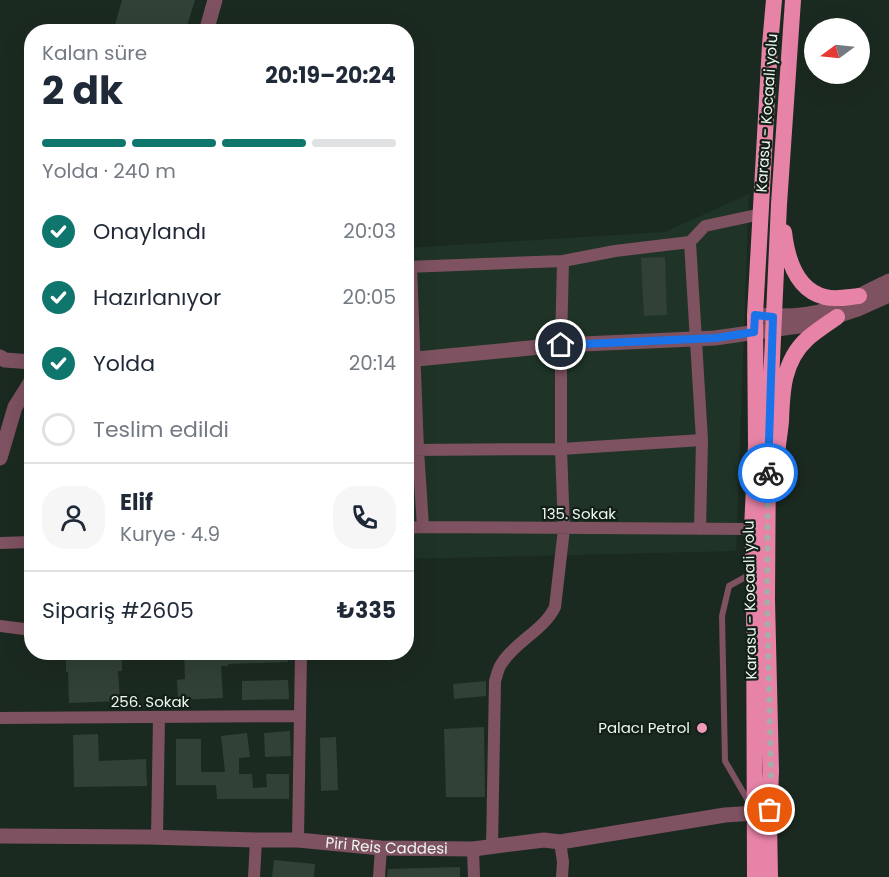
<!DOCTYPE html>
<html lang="tr">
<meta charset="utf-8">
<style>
:root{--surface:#fff;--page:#f6f6f7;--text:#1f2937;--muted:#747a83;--line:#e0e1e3;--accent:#0f766e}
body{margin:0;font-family:Poppins,sans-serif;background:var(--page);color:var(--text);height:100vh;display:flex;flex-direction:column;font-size:22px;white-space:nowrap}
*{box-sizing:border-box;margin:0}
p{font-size:20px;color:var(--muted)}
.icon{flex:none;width:33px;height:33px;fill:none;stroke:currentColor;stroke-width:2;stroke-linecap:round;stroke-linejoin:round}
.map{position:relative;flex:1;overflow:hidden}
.details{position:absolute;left:24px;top:24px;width:390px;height:636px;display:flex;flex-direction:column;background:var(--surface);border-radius:24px;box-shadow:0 6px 24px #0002}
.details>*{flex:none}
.needle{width:39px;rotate:255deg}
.tools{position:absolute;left:804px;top:18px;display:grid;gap:12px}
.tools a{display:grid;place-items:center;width:66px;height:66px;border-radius:50%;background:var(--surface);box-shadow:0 6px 24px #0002;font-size:30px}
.pin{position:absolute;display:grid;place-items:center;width:51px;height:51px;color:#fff;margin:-26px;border:3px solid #fff;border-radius:50%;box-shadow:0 2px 6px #0007}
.courier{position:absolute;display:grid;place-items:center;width:60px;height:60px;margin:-30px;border:4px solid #1a73e8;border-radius:50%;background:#fff;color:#222;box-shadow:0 2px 8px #0007}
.summary em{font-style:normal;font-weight:700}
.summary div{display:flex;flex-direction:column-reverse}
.summary{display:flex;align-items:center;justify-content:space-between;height:102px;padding:0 18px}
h1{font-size:39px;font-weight:700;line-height:45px}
.bar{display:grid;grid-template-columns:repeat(4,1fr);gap:9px 6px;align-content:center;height:72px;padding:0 18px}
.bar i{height:8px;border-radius:4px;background:var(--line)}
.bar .on{background:var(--accent)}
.bar p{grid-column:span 4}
.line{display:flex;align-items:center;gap:15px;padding:0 18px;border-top:2px solid var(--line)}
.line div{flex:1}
.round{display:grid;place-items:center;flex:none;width:63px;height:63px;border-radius:24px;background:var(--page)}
ol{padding:0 18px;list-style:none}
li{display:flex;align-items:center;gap:18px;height:66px}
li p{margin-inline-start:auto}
li .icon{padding:6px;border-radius:50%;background:var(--accent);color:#fff;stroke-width:4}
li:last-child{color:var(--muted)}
li i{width:33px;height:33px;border:3px solid var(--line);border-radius:50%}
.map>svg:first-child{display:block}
.built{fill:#1f3427}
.building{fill:#314136}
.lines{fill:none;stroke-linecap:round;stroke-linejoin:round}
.service{stroke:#7e5261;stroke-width:6}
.minor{stroke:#7e5261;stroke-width:12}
.tertiary{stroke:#7e5261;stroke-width:15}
.trunk{stroke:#e883a8;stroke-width:16}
.done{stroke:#a4afa7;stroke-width:6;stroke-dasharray:0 10.8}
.route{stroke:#1a73e8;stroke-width:8}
.poi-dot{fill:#ef9ab8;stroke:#122017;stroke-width:2}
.labels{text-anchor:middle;stroke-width:4.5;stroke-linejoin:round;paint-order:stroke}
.street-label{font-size:15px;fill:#edf7f0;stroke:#122017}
.poi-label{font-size:15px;fill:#edf7f0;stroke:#122017;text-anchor:end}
</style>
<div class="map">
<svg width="889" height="877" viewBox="0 0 889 877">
<rect width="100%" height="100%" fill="#1b2a20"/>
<!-- built -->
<path class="built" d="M749,194L736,551L407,559V248L665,232Z"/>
<!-- building -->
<path class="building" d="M122,0H195L185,32H113Z
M665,257L667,315L644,316L641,258Z
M66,652H122V671H118L120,701L69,703L68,672H66Z
M184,652H288V662L228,664V666H221L223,698L178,700L177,680L185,679Z
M288,680L289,699L242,700V681Z
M486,681V696L454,699L453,684Z
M484,727L485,797H446L444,729Z
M290,731L291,756L265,757L264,733Z
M247,733L250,757L239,758V774H252L253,788L267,787L266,774H289V799H217L216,785H176V739H201V772H225L221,736Z
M98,734L99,761L146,759L147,786L74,787L73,735Z
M336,737L338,790L321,791L320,738Z
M274,860L315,864L314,877H272Z
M460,867V877H387L388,869Z"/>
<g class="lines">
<!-- service -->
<path class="service" d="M750,804L725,761L722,616L729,586L751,574"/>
<!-- minor -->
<path class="minor" d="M690,242L702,440L700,529
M406,267L563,261L615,251L690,242L705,226L761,214
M411,267L418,450L423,527
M406,450L561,449L702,440
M406,528L423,527L752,529
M0,543L32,542
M0,626L32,630
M0,718L300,716
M157,837L159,717
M298,840L301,652
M560,842L563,862L562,877
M492,847L495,681C497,675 498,668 502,663C516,641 544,630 555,607L564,529L561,449V345L563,261
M473,849L474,877
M254,877L256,840
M379,877L381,848"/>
<!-- tertiary -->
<g class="tertiary">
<path d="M206,32L215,0"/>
<path d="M755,315C779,317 806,317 829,309C850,302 870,290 889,281"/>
<path d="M0,357L5,360L32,362"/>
<path d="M406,360L561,345L715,338L813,324L858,309L889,295"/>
<path d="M0,458L15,407L32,380"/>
<path id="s1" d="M0,836L147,837L256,840H298L381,848L473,849L544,840L560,842L725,815L756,813L767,811"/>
</g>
<!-- trunk -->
<path class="trunk" d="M784,232C787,258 796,290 825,297C836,300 848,297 859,296
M777,454C778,443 780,432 781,421C782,392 783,361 807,339C816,331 827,324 837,317
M755,877L754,572L752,529L756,445L755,315L770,45L774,0
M770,877L769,823L771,771L767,600L768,449L779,204L793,0"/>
</g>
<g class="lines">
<!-- done -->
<path class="done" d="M768,473L767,600L771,771L770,810"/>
<!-- route -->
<path class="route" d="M561,345L716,338L754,332L755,315L773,317L768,473"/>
</g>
<!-- markers -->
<circle class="poi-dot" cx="702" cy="728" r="6"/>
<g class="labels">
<!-- street labels -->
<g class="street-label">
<text transform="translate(767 113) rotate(-86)" y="5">Karasu - Kocaali yolu</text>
<text x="579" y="519">135. Sokak</text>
<text transform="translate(750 600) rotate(-91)" y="5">Karasu - Kocaali yolu</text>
<text x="150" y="707">256. Sokak</text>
<text dy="5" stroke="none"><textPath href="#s1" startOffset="387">Piri Reis Caddesi</textPath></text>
</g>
<!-- poi labels -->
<g class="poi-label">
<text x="690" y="733">Palacı Petrol</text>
</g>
</g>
</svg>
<div class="tools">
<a><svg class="needle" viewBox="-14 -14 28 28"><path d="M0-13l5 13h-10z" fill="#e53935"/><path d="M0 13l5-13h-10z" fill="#747a83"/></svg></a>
</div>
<div class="pin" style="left:770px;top:810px;background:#ea580c"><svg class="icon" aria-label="bag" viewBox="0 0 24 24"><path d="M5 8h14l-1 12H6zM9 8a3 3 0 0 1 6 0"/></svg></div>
<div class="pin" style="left:561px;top:345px;background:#1f2937"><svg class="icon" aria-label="home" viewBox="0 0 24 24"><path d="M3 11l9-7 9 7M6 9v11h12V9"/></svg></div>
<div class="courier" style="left:768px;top:473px"><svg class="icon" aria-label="bike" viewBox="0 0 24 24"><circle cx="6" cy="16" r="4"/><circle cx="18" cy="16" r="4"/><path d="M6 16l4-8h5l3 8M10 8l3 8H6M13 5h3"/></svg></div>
<section class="details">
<div class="summary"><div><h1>2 dk</h1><p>Kalan süre</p></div><em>20:19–20:24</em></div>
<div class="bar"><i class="on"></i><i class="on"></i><i class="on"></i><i></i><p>Yolda · 240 m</p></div>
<ol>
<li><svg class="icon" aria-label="check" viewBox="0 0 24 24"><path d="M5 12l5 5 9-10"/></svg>Onaylandı<p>20:03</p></li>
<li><svg class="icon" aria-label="check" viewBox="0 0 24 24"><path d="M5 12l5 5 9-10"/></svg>Hazırlanıyor<p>20:05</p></li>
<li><svg class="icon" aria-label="check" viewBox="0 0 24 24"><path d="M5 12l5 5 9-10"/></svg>Yolda<p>20:14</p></li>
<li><i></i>Teslim edildi</li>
</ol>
<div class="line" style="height:108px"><a class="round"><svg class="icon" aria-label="person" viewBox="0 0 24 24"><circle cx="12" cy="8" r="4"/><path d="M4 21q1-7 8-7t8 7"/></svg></a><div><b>Elif</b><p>Kurye · 4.9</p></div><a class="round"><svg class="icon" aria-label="phone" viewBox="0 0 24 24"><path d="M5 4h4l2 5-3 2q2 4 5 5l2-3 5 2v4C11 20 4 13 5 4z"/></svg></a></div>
<div class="line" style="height:78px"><div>Sipariş #2605</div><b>₺335</b></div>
</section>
</div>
